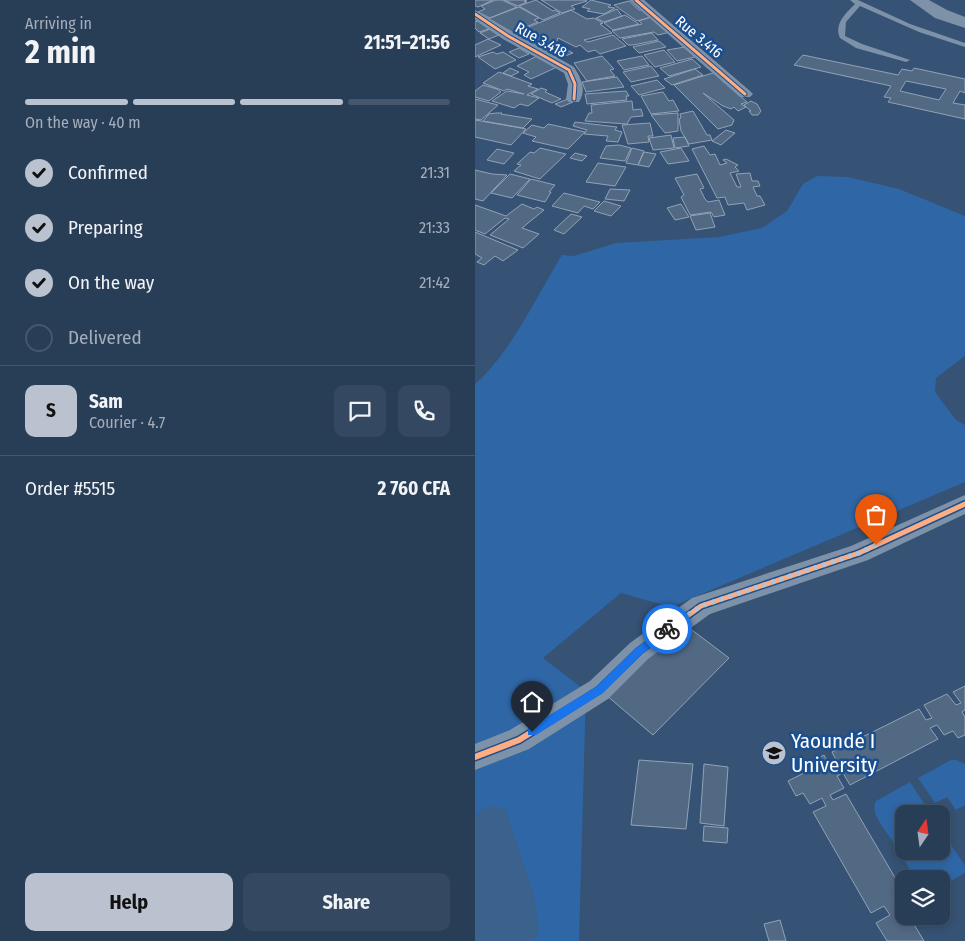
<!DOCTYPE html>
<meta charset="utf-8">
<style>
:root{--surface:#283e57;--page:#344961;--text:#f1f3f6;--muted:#a5aeba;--line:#44576d;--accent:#b9c2ce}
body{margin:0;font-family:"Fira Sans Condensed",sans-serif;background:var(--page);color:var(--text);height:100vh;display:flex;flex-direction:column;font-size:19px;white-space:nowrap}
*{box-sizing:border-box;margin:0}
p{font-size:16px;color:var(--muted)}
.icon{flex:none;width:28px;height:28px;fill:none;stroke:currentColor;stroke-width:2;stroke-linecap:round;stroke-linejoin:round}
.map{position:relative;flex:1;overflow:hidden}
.drawer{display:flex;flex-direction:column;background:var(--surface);width:475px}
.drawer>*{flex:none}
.needle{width:32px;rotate:13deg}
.tools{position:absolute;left:420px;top:805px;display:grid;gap:10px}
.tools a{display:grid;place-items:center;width:55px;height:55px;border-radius:10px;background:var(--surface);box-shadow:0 2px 8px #0003,0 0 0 1px var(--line);font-size:25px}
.pin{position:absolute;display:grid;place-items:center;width:42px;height:42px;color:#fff;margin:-51px -21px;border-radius:50% 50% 50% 0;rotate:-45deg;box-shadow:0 0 5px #0007}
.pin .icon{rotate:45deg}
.courier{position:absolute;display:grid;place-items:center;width:50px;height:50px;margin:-25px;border:4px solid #1a73e8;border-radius:50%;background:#fff;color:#222;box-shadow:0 1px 6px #0007}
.overview em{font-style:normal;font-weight:700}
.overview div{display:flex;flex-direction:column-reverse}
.overview{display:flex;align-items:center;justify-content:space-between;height:85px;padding:0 25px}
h1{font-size:32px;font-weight:700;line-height:38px}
.bar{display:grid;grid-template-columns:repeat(4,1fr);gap:8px 5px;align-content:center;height:60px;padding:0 25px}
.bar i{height:6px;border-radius:4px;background:var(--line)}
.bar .on{background:var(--accent)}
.bar p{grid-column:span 4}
.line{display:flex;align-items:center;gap:12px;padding:0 25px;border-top:1px solid var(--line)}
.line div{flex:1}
.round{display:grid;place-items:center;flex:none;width:52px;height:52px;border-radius:10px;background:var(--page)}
ol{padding:0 25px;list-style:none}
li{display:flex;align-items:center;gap:15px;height:55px}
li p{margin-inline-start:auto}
li .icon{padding:5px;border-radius:50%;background:var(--accent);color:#111;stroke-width:4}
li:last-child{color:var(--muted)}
li i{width:28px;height:28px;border:2px solid var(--line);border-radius:50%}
.button{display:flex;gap:10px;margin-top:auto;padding:10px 25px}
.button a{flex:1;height:58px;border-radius:10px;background:var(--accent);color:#111;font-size:20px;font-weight:700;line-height:58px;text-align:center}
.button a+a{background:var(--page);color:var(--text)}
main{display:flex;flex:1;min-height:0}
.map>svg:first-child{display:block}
.green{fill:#2f66a5}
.water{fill:#3b618d}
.building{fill:#526984;stroke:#92a2b6;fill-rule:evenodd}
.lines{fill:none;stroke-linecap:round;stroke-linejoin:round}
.service{fill:#7d92a8;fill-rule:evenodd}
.minor{fill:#7d92a8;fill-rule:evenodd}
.tertiary{fill:#7d92a8;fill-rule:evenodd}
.cycleway-far2-casing{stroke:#1b4f8f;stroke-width:5}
.cycleway-far1-casing{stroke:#1b4f8f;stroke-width:8}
.cycleway-casing{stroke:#1b4f8f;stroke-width:9}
.cycleway-far2{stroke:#ffac80;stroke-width:3}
.cycleway-far1{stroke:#ffac80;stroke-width:5}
.cycleway{stroke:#ffac80;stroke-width:6}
.route{fill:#1a73e8}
.done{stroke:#b9c2ce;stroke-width:5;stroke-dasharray:0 9}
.labels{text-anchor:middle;stroke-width:5;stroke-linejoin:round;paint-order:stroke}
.far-street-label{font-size:15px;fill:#fff;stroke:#1b4f8f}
.near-poi-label{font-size:21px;fill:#fff;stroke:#1b4f8f;text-anchor:start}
</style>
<main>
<section class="drawer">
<div class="overview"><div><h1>2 min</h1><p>Arriving in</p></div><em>21:51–21:56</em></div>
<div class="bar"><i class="on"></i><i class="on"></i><i class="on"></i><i></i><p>On the way · 40 m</p></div>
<ol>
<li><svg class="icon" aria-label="check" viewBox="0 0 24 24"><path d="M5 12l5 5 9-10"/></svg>Confirmed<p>21:31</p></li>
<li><svg class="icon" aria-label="check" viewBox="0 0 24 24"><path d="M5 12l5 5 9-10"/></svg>Preparing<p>21:33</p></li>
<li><svg class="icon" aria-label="check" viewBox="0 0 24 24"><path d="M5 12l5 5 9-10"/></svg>On the way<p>21:42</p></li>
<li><i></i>Delivered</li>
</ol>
<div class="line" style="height:90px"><b class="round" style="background:var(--accent);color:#111">S</b><div><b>Sam</b><p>Courier · 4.7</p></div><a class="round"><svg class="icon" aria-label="chat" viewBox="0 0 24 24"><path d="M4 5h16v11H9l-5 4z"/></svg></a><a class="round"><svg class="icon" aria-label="phone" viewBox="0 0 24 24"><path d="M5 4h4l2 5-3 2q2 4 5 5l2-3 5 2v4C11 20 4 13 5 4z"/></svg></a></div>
<div class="line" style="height:65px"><div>Order #5515</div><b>2 760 CFA</b></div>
<div class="button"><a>Help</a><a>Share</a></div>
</section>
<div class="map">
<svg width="490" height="941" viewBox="0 0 490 941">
<rect width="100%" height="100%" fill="#365274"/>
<!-- green -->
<path class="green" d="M342,176L373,177L424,189L490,216V356L461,378L460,392L481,420L490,425V482L196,607L146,593L68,658L111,691L104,941H0V384C37,351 61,297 87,255L99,256L141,243L244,237L287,228L312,211L328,184Z
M476,760H481L490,764V805L481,810L472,797L460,803L443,778Z
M435,782L452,808L442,814H429V837L419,843C412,832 394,813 401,801Z
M475,843L490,866V873L466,887V879H440L425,852L429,850L466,851V848Z"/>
<!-- water -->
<path class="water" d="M17,806L27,808L31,811L58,892L64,926L62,935L58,941H0V817L4,812Z"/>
<!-- building -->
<path class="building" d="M0,0H18L3,7L0,6Z
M21,0H27L42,7L15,18L3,12L10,9L6,6Z
M29,0H52L49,1L52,2L43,6Z
M61,0L78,11L80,10L85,13L68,20L44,6Z
M66,0H110L112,1L96,6L100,9L87,13Z
M116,0L136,5L133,7L140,8L129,14L112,11L115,9L107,7Z
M154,1L164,10H167L176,17L162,21L139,5Z
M44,7L64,18L59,20L63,22L33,34L12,19Z
M142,9L147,16L129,22L121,18Z
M96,10L112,19L119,18L128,23L125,24L137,33L109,40L113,42L138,35L151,46L125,54L120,50L113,52L105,45L101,47L83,38L82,41L61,50L36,34Z
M150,15L164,24L138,30L129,23Z
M176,17L195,32L183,35L179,32L145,38L137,31L167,24L164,21Z
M3,21L14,29L4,32L0,28V22Z
M15,29L24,35L14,39L5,33Z
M177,33L183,40L158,45H153L147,39Z
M13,39L26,45L0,57V45Z
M184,41L191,47L164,53L158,47Z
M78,43L98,53L80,60L61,50Z
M210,47L220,57L202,61L192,50Z
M44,48L54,54L44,58L34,52Z
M189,50L200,62L180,67L169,55Z
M18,52L22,54L28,52L41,60L20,69L3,57Z
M328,55L423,75L427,69L437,71L439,68L490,79V93L485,91L478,103L490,105V119L413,102L416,98L409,97L416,86L319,65ZM431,81L471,89L464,100L425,91Z
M62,56L82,67L56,79L49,75L54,72L42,66Z
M127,56L139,69L135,70L140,76L112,81L99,63Z
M167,56L174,65L149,70L142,61Z
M217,59L226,67L194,76L185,68Z
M176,66L184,76L156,82L148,72Z
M35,68L44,72L36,76L28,73Z
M220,69L228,75L197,85L189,79Z
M24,72L57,84L53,86L63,89L52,95L64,98L53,106L45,104L39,108L17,101L32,91L49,94L32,89L29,91L8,83Z
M241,72L257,89L272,102L266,104L271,107L263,111L259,107L256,109L248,106L228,93L259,120L257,125L243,129L199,85Z
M142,77L149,87L111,92L107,82Z
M182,80L190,88L164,95L156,86Z
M8,85L22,89L26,92L14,101L0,97V91Z
M66,88L72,90L70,92L86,99L77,103L56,94Z
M151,91L154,96H151L152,100L112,104L110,94Z
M188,92L194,101L198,100L204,111L176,114L166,96Z
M0,99L23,105L6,120L0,119Z
M93,99L98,102L86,107L80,104Z
M157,101L158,110L166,109L168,116L156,117L152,124L110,121L114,113H117L116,105Z
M276,101L282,104L286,111L283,115H277L274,111H276L269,105Z
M218,111L232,135H235L237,140L214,144L206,131L204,119L206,118L205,114Z
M21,113H27L26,114L57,119L48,128L8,121L14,114Z
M203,113V131L190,133L176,115Z
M0,120L46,128L51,129L36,145L0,137Z
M100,122L142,127L140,130L147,132L143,142L131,141L133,136L109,134L112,130L98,126Z
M175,123L178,136H173L174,142L153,144L147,125Z
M73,124L110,132L93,149L57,141L61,137L48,133L57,125L69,128Z
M251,130L260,133L246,145L237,141Z
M196,135L199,148L178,150L174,138Z
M210,137L214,146L200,148L198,138Z
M144,145L156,148L150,161L125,158L131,146Z
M229,146L235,155L240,154L245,165L252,163L248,160L251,159L263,165L260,167L264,171L255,173L262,187H266L261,174L275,173L277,181H283L285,186L278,187L282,196H285L290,205L272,210L269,203L253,205L250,197L242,198L217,149Z
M65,148L91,154L65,179L39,171L46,165L42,164L55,152L59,153Z
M157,148L169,151L163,165L151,163Z
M206,148L214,161L193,164L185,152Z
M22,149L39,153L29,164L12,160Z
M169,152L181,154L174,167L163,165Z
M100,153L112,156L107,161L95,158Z
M123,163L151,167L140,186L111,182Z
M0,170L17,174L32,175L8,201L0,199Z
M35,174L55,179L37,198L16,193Z
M222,174L229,188L225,189L230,199L233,202L244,200L250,215L239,217L236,212L215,215L206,197L209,195L208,193L200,178Z
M56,179L80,185L74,192H76L70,202L42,195Z
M135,189L155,190L149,201L130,199Z
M89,193L125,202L118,209L109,206L103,213L77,206Z
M129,201L146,206L136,216L119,211Z
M47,204L59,209L62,207L69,210L47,228L64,234L48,248L15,235L34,219L30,218L10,234L0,230V205L31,216Z
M206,204L214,217L200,220L192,208Z
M235,213L240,227L221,230L215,216Z
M96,214L107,217L89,234L79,230Z
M0,232L43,250L28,261L20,256L9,265L2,262L7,258L0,254Z
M217,630L254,658L178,735L131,695L188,640L198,648Z
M490,686V710L487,712L490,717V735L483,738L478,731L469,735L462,725L455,728L463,739L375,785L368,773L362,776L369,788L355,795L358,800L371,794L429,893V898L419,903L422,910L429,906V916H443L447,923L440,926L449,941H412L401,923L415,915L409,906L396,913L338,812L351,806L347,798L335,804L328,793L321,796L313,781L339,768L336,762L349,755L356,768L363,764L357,752L444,709L451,720L457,718L449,705L472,694L481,705L486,703L478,692Z
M164,760L218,764L211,829L156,825Z
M229,764L253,767L249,826L225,823Z
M229,826L253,828L252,843L228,841Z
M305,920L311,941H294L289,924Z"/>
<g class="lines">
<!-- service -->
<path class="service" d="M375,0H383L435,24L490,43V47L444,32L385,6L371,22L370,36L387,44L435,60L431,62L381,48L365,38C359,24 370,14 380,4Z"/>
<!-- minor -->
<path class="minor" d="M154,0H169L275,91L278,94L275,97H265Z
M0,10L99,67C106,78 112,90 104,102H94L91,99L93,84L89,73L28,39L0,20Z
M490,495V514L393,560L235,614L173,659L133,699L54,749L0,770V744L35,730L115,681L155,643L217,598L376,546Z"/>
<!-- tertiary -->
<path class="tertiary" d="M435,0H454L472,10L490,17V28L460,18Z"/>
<defs>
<path id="cycleway-far2" d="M161,0L270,94
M0,14L33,36L94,70L100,84L99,99"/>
<path id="cycleway-far1" d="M200,625L226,606L384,553L490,504"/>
<path id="cycleway" d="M0,757L44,740L124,690L164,651L202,623"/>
</defs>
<!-- cycleway-far2 casing -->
<use href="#cycleway-far2" class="cycleway-far2-casing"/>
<!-- cycleway-far1 casing -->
<use href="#cycleway-far1" class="cycleway-far1-casing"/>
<!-- cycleway casing -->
<use href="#cycleway" class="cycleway-casing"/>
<!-- cycleway-far2 -->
<use href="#cycleway-far2" class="cycleway-far2"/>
<!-- cycleway-far1 -->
<use href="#cycleway-far1" class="cycleway-far1"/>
<!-- cycleway -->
<use href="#cycleway" class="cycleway"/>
</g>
<!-- route -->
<path class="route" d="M192,625L196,626V632L167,654L128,693L61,735H53V728L121,687L161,648Z"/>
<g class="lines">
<!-- done -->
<path class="done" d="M192,629L226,606L384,553L401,545"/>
</g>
<!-- icons -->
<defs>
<symbol id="university-disc" viewBox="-11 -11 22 22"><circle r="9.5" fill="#b9c2ce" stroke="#1b4f8f"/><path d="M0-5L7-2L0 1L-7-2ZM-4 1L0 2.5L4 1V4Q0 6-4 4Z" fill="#111"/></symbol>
</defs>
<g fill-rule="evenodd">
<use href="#university-disc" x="285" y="739" width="28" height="28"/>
</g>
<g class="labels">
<!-- far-street labels -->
<g class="far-street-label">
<text transform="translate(224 37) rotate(40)" y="5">Rue 3.416</text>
<text transform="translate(66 40) rotate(29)" y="5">Rue 3.418</text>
</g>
<!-- near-poi labels -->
<g class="near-poi-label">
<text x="316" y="748">Yaoundé I<tspan x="316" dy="24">University</tspan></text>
</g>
</g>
</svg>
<div class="tools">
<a><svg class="needle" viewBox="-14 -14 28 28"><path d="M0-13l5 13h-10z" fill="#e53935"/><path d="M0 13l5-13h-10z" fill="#a5aeba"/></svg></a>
<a><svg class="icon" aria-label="layers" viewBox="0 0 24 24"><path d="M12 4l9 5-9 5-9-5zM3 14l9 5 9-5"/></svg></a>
</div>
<div class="pin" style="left:401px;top:545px;background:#ea580c"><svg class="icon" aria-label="bag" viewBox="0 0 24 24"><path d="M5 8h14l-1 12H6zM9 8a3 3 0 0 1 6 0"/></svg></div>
<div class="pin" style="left:57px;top:732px;background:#1f2937"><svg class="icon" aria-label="home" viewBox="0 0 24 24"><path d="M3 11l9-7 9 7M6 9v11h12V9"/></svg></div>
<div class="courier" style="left:192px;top:629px"><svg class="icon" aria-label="bike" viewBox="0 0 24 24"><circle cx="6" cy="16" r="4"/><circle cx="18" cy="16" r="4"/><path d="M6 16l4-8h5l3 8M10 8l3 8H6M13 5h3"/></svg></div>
</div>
</main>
